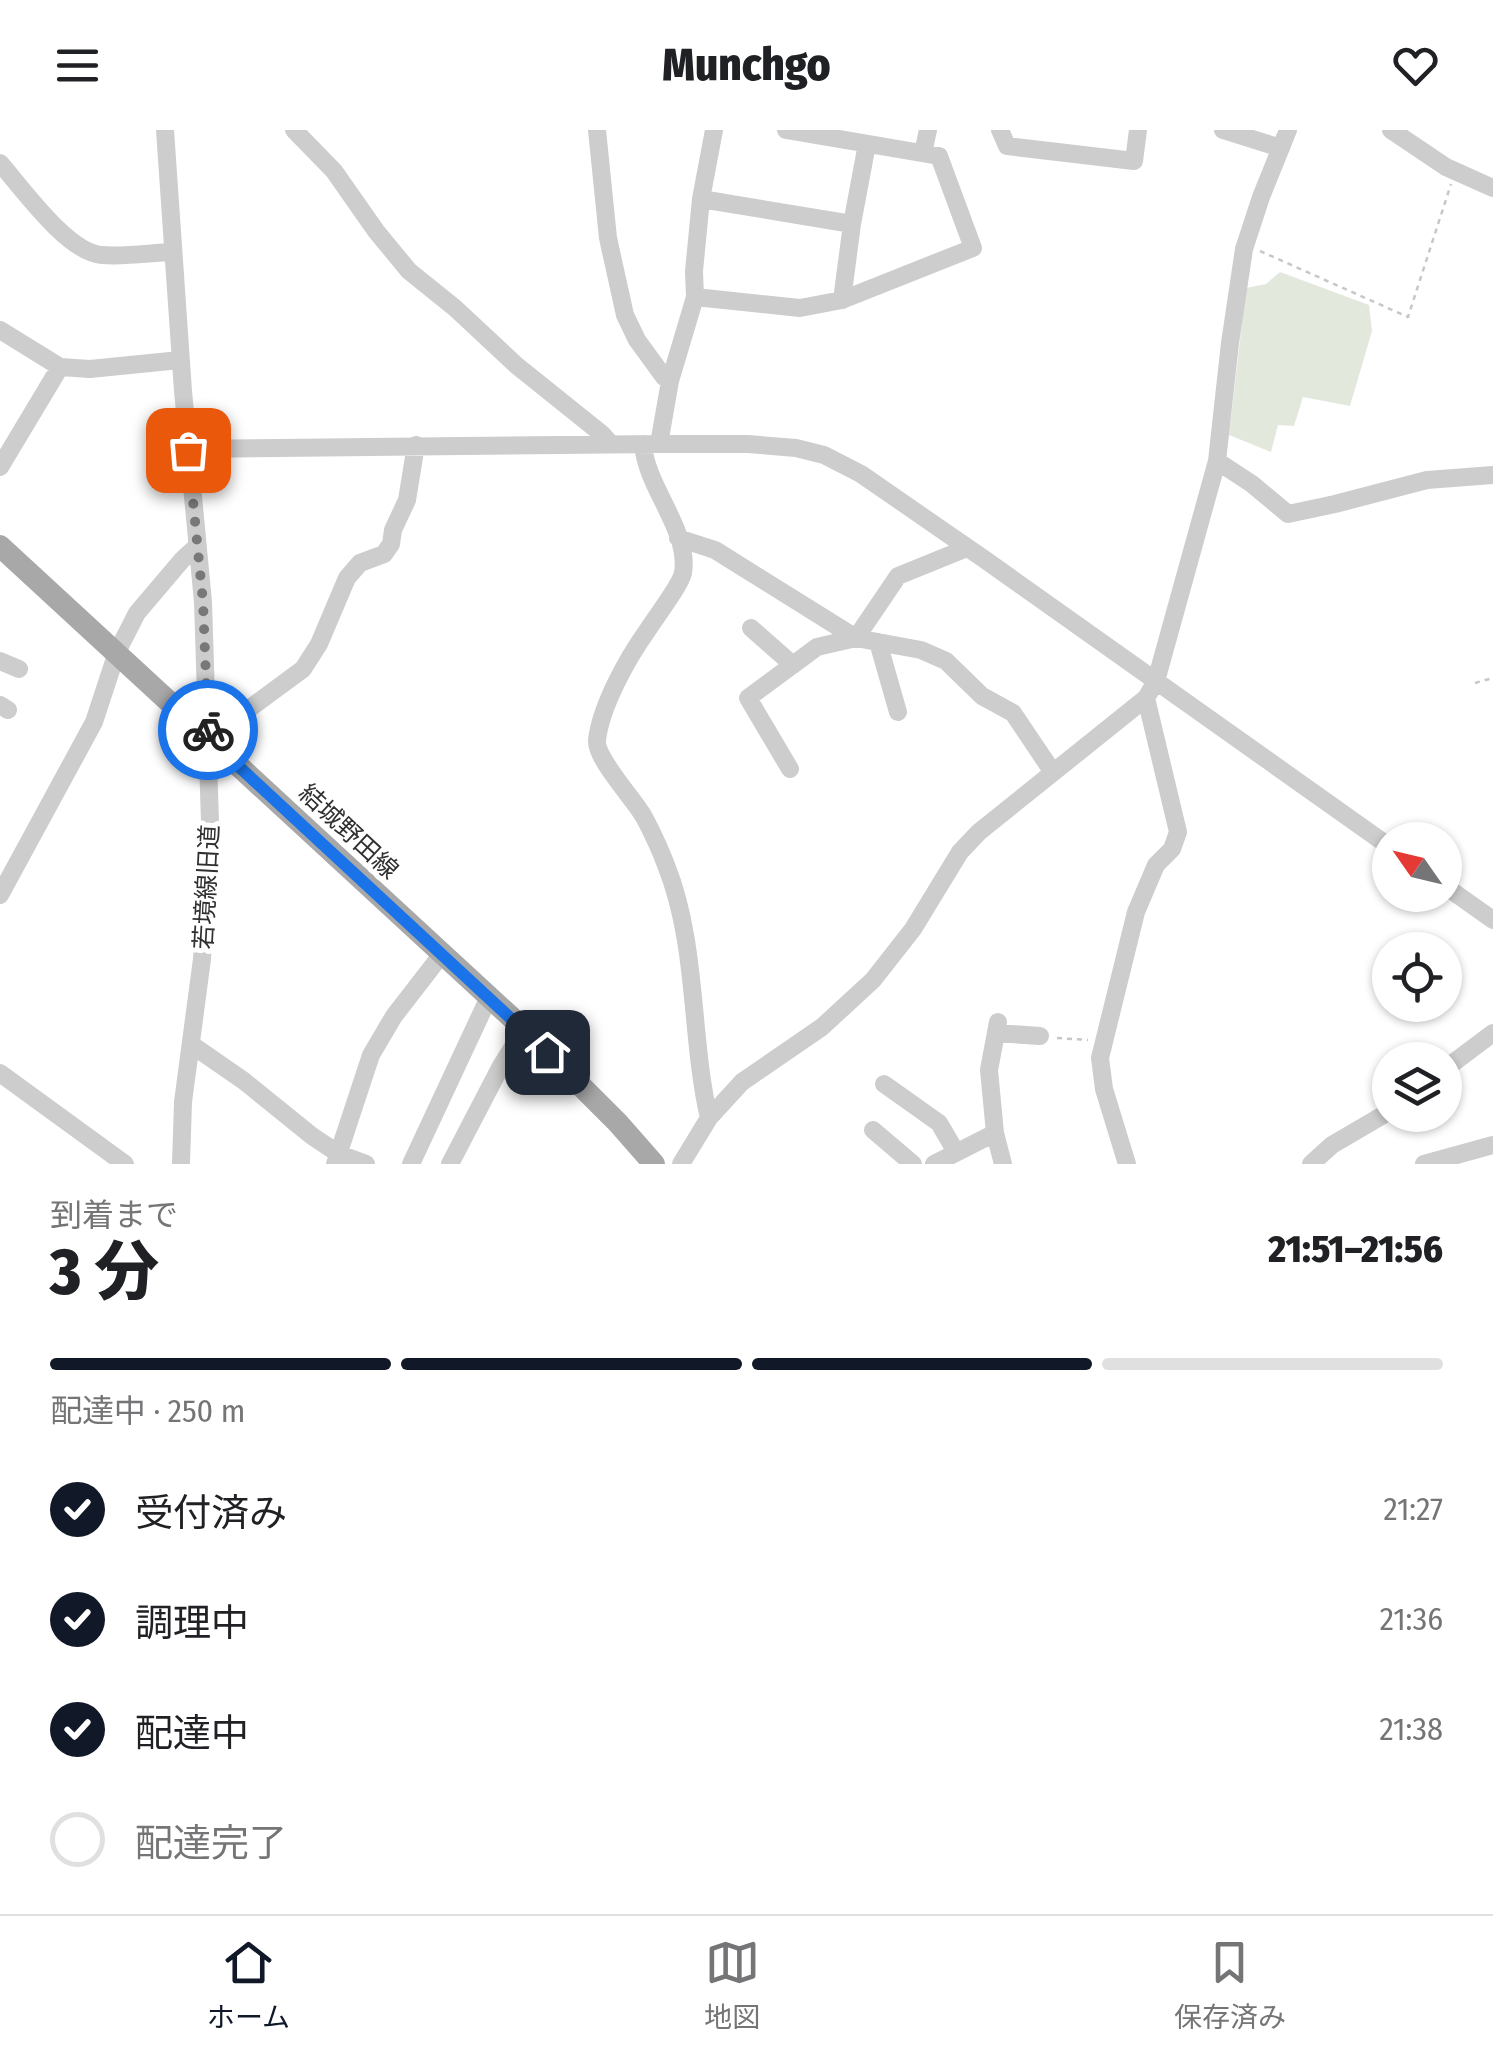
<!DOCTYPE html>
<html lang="ja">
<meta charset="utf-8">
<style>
:root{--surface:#fff;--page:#f6f6f6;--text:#202124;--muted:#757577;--line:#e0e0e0;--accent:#111827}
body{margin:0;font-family:"Fira Sans Condensed","Noto Sans JP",sans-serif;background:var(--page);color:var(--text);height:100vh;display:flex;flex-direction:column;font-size:38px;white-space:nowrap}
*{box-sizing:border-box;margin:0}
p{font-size:32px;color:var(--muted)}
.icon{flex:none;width:55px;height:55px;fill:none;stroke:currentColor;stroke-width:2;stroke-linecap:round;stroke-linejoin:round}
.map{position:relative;height:1034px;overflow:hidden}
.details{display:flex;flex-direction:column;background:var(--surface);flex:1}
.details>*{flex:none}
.needle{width:65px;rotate:304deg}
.controls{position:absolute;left:1372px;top:692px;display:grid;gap:20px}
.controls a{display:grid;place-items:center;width:90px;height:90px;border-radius:50%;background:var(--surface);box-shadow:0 2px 8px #0004;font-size:50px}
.pin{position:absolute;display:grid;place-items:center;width:85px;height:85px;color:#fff;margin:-42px;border-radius:20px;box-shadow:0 5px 15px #0006}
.courier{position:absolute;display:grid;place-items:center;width:100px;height:100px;margin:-50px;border:8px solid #1a73e8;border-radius:50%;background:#fff;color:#222;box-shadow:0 2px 12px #0007}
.headline em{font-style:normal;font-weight:800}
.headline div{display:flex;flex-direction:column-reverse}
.headline{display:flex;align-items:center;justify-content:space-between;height:170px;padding:0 50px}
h1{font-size:65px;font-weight:800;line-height:75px}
.bar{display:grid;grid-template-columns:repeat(4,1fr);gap:15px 10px;align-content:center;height:120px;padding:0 50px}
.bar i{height:12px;border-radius:8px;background:var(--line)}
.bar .current{background:var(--accent)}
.bar p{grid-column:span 4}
ol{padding:0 50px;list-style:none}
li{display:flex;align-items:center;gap:30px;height:110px}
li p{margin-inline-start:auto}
li .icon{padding:10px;border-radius:50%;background:var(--accent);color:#fff;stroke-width:4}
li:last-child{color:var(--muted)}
li i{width:55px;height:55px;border:5px solid var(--line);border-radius:50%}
header{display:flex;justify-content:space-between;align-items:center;height:130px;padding:0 50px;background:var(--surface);font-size:45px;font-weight:800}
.menu{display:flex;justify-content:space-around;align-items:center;height:140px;border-top:2px solid var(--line);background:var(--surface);font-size:28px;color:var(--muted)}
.menu a{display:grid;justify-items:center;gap:5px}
.menu .current{color:var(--accent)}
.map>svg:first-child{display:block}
.green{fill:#e3e8dc}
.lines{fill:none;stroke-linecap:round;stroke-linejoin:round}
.path{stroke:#c7c7c7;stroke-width:2.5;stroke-dasharray:5 5;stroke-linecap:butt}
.minor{stroke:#cdcdcd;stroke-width:18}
.major{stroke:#a8a8a8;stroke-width:22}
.done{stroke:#787878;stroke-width:10;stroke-dasharray:0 18}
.route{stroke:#1a73e8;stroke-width:12}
.labels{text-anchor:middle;stroke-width:10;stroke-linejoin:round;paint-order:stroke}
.street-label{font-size:25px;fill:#303030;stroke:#fff}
</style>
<header><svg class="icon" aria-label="menu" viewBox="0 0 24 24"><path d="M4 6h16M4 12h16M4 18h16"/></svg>Munchgo<svg class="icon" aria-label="heart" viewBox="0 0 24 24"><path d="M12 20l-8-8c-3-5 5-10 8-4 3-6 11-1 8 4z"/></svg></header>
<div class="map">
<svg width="1493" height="1034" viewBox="0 0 1493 1034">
<rect width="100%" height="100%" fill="#fff"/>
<!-- green -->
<path class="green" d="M1280,142L1369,175L1372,201L1350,276L1303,267L1294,296L1278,295L1271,322L1229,305L1246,158L1266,154Z"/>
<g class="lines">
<!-- path -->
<path class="path" d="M1260,121L1408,187L1451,54
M1475,553L1493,548
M1057,908L1088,910"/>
<!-- minor -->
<path class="minor" d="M165,0L183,261L203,472L210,692L202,829L183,972L181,1034
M294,0L334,41L376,101L409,141L455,178L516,235L602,304L611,314
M597,0L608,108L625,185L637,210L664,247L670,251
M1000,0L1007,16L1134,31L1138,0
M1223,0L1281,18
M1391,0L1446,37L1493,58
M923,23L928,0
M0,33C22,58 68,123 102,125C124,127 149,123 172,122
M701,69L852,94
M695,167L800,178L842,170L973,118L939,26L786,0
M842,170L852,94L867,14
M0,200L60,237L90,239L180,230
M643,314C646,358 690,400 683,443C680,456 655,488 647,501C627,529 601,576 597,610C595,628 634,669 644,687C652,702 660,719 666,735C698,815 690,906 709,988
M659,314L670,251L695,167L694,141L701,69L714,0
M188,319L659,314H748L796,318L824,325L861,344L984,429L1390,717
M1217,331L1252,354L1288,384L1335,374L1427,350L1493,345
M0,337L60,237
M678,408L715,420L856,508L921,520L946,531L982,566L1013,583L1052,641
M751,498L793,535
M878,512L898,582
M0,531L19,539
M0,575L8,580
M219,601L303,539L319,514L347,448L360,433L384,424L391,414L393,400L407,370L416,315
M790,639L748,568L817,517L856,508L898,446L967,418
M1445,756L1493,790
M0,765L94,592L117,522L137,483L182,430L197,416
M996,903L1040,906
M192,915L244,951L312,1006L339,1024L366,1034
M1445,939L1493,903
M0,943L125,1034
M884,954L939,993L956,1022
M873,1000L913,1034
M995,1003L1003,1034
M335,1034L371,925L394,886L442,824
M411,1034L489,867
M450,1034L501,936L524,899
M681,1034L709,988L742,952L822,897L873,850L913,799L960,722L979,702L1146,568L1156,551L1217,331L1230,213L1244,119L1261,67L1288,0
M934,1034L995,1003L989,940L998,892
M1127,1034L1104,959L1100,928L1136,782L1156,735L1172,719L1178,702L1146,568
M1311,1034L1332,1015L1390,981
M1424,1034L1493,1015"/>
<!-- major -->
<path class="major" d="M0,416L524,899L618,993L654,1034"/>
</g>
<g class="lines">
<!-- done -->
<path class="done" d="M188,320L203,472L208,600"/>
<!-- route -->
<path class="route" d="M208,600V608L547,922"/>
</g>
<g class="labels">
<!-- street labels -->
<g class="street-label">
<text transform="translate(349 701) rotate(43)" y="9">結城野田線</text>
<text transform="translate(206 757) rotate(-87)" y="9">若境線旧道</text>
</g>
</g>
</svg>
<div class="controls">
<a><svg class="needle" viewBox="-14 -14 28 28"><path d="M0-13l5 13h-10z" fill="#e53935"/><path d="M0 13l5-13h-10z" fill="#757577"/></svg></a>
<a><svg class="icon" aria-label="locate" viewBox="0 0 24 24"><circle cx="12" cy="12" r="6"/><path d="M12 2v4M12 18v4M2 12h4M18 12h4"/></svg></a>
<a><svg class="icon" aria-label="layers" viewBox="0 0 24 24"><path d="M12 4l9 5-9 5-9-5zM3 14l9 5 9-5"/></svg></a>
</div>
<div class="pin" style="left:188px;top:320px;background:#ea580c"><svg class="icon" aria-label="bag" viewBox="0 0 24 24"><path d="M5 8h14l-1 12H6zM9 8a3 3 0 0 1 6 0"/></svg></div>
<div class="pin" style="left:547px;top:922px;background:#1f2937"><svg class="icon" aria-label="home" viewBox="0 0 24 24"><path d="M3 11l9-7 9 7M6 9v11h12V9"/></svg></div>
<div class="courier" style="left:208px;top:600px"><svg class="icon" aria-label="bike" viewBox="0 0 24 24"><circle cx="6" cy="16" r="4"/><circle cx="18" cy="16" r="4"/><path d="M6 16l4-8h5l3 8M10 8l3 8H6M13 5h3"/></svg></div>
</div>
<section class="details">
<div class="headline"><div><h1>3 分</h1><p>到着まで</p></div><em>21:51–21:56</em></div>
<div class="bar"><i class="current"></i><i class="current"></i><i class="current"></i><i></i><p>配達中 · 250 m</p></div>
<ol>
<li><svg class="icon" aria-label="check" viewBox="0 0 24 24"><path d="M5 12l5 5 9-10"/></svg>受付済み<p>21:27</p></li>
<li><svg class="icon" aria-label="check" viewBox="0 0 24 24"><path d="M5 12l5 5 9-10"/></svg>調理中<p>21:36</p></li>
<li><svg class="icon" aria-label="check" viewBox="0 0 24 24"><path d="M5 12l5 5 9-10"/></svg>配達中<p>21:38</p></li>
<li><i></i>配達完了</li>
</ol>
</section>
<nav class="menu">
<a class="current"><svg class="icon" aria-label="home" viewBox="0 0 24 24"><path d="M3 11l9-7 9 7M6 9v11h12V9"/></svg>ホーム</a>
<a><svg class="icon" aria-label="map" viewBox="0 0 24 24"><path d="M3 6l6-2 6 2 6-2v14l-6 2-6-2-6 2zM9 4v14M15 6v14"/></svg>地図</a>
<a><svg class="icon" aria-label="saved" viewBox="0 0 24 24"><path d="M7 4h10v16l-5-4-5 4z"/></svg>保存済み</a>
</nav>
